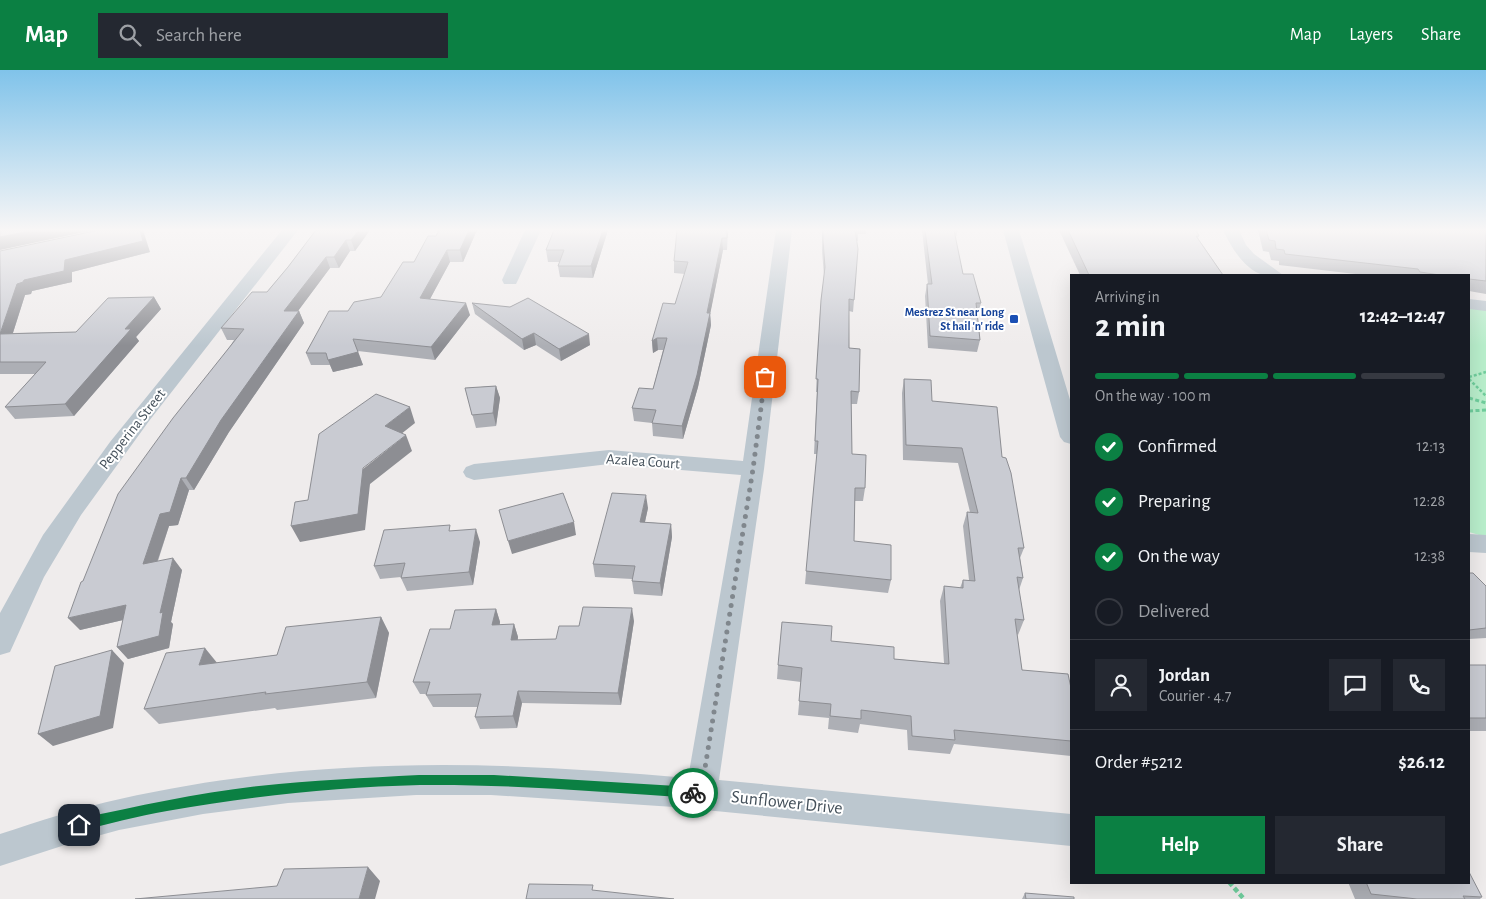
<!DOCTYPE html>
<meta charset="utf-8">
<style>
:root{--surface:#171b24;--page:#242831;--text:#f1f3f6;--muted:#9ea1a6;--line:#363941;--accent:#0b8043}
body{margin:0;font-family:"Alegreya Sans",sans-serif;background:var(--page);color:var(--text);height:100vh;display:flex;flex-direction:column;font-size:19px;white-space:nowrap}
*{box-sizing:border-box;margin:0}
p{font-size:16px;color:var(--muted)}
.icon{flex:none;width:28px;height:28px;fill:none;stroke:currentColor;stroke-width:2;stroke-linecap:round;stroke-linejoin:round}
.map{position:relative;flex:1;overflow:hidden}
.side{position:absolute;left:1070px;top:204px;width:400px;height:610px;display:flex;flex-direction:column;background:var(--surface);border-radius:0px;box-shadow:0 5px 20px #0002}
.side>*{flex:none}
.pin{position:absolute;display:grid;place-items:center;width:42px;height:42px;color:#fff;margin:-21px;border-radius:10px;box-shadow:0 2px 8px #0006}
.courier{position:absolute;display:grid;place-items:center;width:50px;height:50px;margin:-25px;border:4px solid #0b8043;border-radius:50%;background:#fff;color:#222;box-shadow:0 1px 6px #0007}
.headline em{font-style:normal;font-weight:600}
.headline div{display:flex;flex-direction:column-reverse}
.headline{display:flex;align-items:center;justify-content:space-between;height:85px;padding:0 25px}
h1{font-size:32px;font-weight:600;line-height:38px}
.bar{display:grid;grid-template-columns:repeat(4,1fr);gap:8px 5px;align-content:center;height:60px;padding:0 25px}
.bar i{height:6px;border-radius:4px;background:var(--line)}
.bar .active{background:var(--accent)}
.bar p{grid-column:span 4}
.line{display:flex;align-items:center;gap:12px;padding:0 25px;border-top:1px solid var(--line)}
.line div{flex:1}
.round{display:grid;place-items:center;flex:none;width:52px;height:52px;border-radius:0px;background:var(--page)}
ol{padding:0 25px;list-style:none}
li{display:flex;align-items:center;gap:15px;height:55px}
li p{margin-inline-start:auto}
li .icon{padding:5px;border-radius:50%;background:var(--accent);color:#fff;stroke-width:4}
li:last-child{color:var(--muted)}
li i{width:28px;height:28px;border:2px solid var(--line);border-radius:50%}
.action{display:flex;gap:10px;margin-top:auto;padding:10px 25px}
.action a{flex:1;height:58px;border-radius:0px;background:var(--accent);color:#fff;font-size:20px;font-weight:600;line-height:58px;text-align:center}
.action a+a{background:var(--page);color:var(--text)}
header{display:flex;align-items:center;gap:30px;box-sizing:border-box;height:70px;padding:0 25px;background:var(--accent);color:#fff}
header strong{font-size:24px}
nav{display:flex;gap:28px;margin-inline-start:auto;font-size:18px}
.search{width:350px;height:45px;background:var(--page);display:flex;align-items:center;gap:12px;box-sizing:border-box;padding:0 18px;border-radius:0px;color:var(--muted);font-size:19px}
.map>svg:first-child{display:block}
.green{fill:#b9efcc}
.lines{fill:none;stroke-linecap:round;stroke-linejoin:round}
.path-far2{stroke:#70ce9d;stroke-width:2.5;stroke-dasharray:3 2;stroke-linecap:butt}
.path-far1{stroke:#70ce9d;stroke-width:3;stroke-dasharray:4 2.5;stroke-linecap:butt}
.path{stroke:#70ce9d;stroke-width:4.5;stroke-dasharray:5 3;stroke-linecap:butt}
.street{fill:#bcc7cf;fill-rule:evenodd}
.wall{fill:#adafb5}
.shaded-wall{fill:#8d8e93}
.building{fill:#c9cbd2;stroke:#8d8e93}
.route{fill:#0b8043}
.done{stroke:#80878d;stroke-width:5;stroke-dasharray:0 9}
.transit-dot{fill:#1a4fb4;stroke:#fff;stroke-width:2}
.labels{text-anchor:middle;stroke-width:4;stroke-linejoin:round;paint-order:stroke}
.far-transit-label{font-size:12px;font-weight:bold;fill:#164399;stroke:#fff;text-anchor:end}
.street-label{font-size:15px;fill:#44505a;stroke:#fff}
.near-street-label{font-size:18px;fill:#44505a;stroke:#fff}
</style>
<header>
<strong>Map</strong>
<div class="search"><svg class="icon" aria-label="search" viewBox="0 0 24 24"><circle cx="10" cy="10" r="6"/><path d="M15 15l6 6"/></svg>Search here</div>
<nav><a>Map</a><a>Layers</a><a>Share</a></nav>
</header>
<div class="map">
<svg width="1486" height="829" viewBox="0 0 1486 829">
<rect width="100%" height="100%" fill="#efecec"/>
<!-- green -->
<path class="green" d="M1469,237L1486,239V467L1469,462Z"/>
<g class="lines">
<!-- path-far2 -->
<path class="path-far2" d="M1469,307L1486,302
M1469,309L1486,326"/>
<!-- path-far1 -->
<path class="path-far1" d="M1469,328L1486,333
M1469,341L1486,340"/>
<!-- path -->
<path class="path" d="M1229,812L1244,829"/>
<!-- street -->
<path class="street" d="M282,160H298L149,351L81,445L44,507L10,582L0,585V543L43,465L110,372Z
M525,160H541L518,210L516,214H504L502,210Z
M776,160H792L764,399L719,710L1071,744V776L674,737L491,725H416L288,733L203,744L119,760L68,774L0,796V764C40,751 79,738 120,729C225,705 335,695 443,695C524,695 607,701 688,708L741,405L609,394L474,410L466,407L463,402L466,397L474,394L609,380L743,391Z
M1003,160H1019L1071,333V374L1064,372L1060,367Z
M1223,160H1239L1246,175L1254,184L1283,205C1277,205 1269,207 1263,205C1244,199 1231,177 1223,160Z
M1469,229L1486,231V241L1469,239Z
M1469,464L1486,465V483L1469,482Z"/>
</g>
<!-- wall -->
<path class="wall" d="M316,160H370L355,181H350L339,198H330L298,241H299L304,253L229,362L194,420H189L178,455L169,456L158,491L182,500L171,552L173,554L169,578L128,589L117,577L123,550L80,560L83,511L234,270H227L221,258L267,222L288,197Z
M439,160H477L463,192H450L430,229L470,245L435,290L358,281L363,295L333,302L330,295H311L306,283L348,241L381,227L414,192L436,166Z
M608,160L593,208L560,207L558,196L560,192H548L546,180Z
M728,160L727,180H723L710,243L711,255L698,317L683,369L653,366L652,353L634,351L632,338L653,319L663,280H658L653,283L652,271L675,234L685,204L674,203V191Z
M822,160H866V164H858V171H856L854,230L853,242L849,241V278L859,322L857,334H851L852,384L865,418L863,431H855L854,471L891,510L888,523L805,514L817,384H814L817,322H816L820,242L824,205L822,181Z
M922,160H958L956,167H955L963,204L981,233L978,244H977L980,270L977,282L928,278L925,226L927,214H928Z
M1059,160H1196L1199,166L1198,168L1223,205H1080Z
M1258,160H1486V224L1469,221V205H1364L1279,195V191L1271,190L1269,182L1263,181Z
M0,181L150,182L72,202V212L32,221L31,224L25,225L13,263L76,262L154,227L161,239L136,267L139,271L74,346L15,349L5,337L35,304H0Z
M472,233L590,275L561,291L536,275L524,280L475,244Z
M904,309L1002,387L1024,478L1020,488L1023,508L1019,520L1024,550L1018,565L1017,564L1022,600L1071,618V686L954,674L950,684L908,680L907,660L860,654L858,663L828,659L829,648L798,645L801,612L777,609L778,595L831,571L894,589L944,593L940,531L944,516L960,518L963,510H969L963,456L967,442H970L958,393L903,390L902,323Z
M496,316L500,328L496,356L476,358L465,318Z
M648,438L645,452L671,454L672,467L662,526L634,524L632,511V509L595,507L593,494Z
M453,461L480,472L473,515L407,521L401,508V507L380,509L374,496Z
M1469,503L1486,516V568L1469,569Z
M496,539L500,552V555L514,554L518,567V570L556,569L579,556L634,551L621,635L522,633L517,658L480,659L475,647L478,637H433L426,625L427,624H420L413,612L450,559Z
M381,547L389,563L376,628L277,640L275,638L159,654L144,639L217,593L277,585Z
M1469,595H1486V661H1469Z
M1348,812H1469L1482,827L1480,829H1355Z
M1025,823L1074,829H1022Z"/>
<!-- shaded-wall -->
<path class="shaded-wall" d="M35,160H94L0,180V167Z
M140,160H143L150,182L72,202V212L32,221L31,224L25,225L9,275L0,264L17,214L24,210L65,190Z
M359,160H370L355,181L351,170Z
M469,160H477L463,192L460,180Z
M603,160H608L593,208L591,196Z
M722,168L723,180L708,255L707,243Z
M346,170L350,181L339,198L334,187Z
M447,180L450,192L424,240L420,228Z
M326,187L330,198L289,253L284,241Z
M154,227L161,239L136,267L139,271L74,346L65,334L125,259Z
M466,233L470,245L435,290L431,277Z
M299,241L304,253L229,362L194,420L186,408L221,350Z
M710,243L711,255L698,317L683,369L682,356Z
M534,263L536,275L524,280L522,269Z
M589,264L590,275L561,291L559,279Z
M657,268L658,280L653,283L652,271Z
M353,269L363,295L333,302L328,290Z
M496,316L500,328L496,356L493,343Z
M410,337L415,353L391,372L385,356Z
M406,365L412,381L370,414L365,460L300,472L291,456Z
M181,408L189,420L178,455L169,456L152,507L143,494L160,444Z
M646,425L648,438L642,465L640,452Z
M574,452L576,465L512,484L508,471Z
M671,454L672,467L662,526L660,513Z
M476,459L480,472L473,515L469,502Z
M173,488L182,500L171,552L173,554L169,578L128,589L117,577L160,543Z
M126,535L136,547L80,560L68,548Z
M632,538L634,551L621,635L618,623Z
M496,539L500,552L497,567L492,555Z
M381,547L389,563L376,628L367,612Z
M514,554L518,567L515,583L511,570Z
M205,578L218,594L199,595Z
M112,580L124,593L113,658L53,676L38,664Z
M518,621L522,633L517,658L513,646Z
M368,797L380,811L375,829H359Z"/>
<!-- building -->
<path class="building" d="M0,160H35L0,167Z
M99,160H140L143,171L65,190L64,201L24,210L23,212L17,214L0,264L76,262L108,228L154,227L125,259H131L65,334L5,337L46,292H0V181Z
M316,160H359L351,170H346L334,187H326L284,241H299L221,350L186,408H181L170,442L160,444L143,494L173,488L160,543L163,542L159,566L117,577L126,535L68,548L81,512L83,511L118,424L173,348L244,259L221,258L252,222H267L288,197Z
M439,160H469L460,180H447L420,228L466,233L431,277L353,269L358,282L328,290L326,283H306L329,241H348L354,232L381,227L403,192H414L428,166H436Z
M554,160H603L591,196H558L564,180H546Z
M677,160H727V168H722L707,243H710L697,305L682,356L652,353L656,340L632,338L639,318L653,319L667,268H657L652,271L663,233L675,234L688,192L674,191Z
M823,160H855L858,179L854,230L849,229V278L860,279L859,322L851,321L852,384L866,385L865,418H855L854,471L891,475V510L806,501L818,371H815L818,309H816L821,230L825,197L823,170Z
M925,160H954L963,204H973L981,233H976L980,270L930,266L927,214H932Z
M1068,160H1196L1199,166H1196L1223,205H1089Z
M1266,160H1486V211L1469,209V205H1440L1420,202L1418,199L1285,184L1284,180L1276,179L1275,171L1269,170Z
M528,228L589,264L559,279L534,263L522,269L472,233L510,237Z
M904,309L931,310L932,331L997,337L1002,387L1006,388L1011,403L1024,478H1018L1023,508L1017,507L1024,550L1015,549L1022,600L1068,604L1071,618V671L954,660L955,670L912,666L911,646L861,640V649L830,646L831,634L799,631L802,598L778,595L782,552L832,556L831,571L894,577V589L949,594L944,516L963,518V510L975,511L967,442L978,443L962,378L906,375Z
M496,316L493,343L472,345L465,318Z
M376,324L410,337L385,356L406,365L363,398L358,444L291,456L295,432L308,430L319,364Z
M563,423L574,452L508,471L499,440Z
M612,423L646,425L640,452L671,454L660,513L632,511L635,496L593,494Z
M450,455L449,461L476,459L469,502L401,508L405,493L374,496L384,460Z
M1469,503H1473L1486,516V558L1469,560Z
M583,537L632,538L618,623L518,621L513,646L475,647L481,624L426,625L430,612H413L430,559H450L455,540L496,539L492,555L514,554L511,570L556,569L559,556H579Z
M381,547L367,612L265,624L266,622L144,639L166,583L205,578L199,595L277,585L286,557Z
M112,580L100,646L38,664L55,596Z
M1469,595H1486V648H1469Z
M368,797L359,829H135L277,816L284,799Z
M1469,802L1482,827L1463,826L1465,829H1417L1371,824L1366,812H1469Z
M529,814L593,815L592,820L674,829H526Z
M1025,823L1074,827V829H1026Z"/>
<!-- sky -->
<linearGradient id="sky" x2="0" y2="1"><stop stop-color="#80c3ea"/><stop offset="0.58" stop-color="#f8f6f6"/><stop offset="1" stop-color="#f8f6f6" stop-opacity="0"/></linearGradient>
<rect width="1486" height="276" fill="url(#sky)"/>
<!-- route -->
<path class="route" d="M419,705H494L693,717L697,719L698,723L697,726L693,728C602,722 511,714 420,715C336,717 251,726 167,741C138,746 108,754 79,761L75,759L73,755L75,751L79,749C138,736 198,723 259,716C312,710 365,708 419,705Z"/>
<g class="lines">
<!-- done -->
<path class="done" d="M693,723H701L753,399L765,307"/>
</g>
<!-- markers -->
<rect class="transit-dot" x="1009" y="244" width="10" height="10" rx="2.5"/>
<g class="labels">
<!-- far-transit labels -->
<g class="far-transit-label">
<text x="1004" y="246">Mestrez St near Long<tspan x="1004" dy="14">St hail 'n' ride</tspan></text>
</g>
<!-- street labels -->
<g class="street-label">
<text transform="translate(132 359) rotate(-52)" y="5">Pepperina Street</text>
<text transform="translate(643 391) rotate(4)" y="5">Azalea Court</text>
</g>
<!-- near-street labels -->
<g class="near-street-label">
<text transform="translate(787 732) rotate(6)" y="6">Sunflower Drive</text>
</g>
</g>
</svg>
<div class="pin" style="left:765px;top:307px;background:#ea580c"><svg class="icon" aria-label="bag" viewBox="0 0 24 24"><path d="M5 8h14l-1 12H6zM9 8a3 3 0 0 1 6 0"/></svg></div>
<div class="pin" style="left:79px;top:755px;background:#1f2937"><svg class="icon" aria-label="home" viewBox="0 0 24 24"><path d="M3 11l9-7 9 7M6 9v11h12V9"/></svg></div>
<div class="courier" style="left:693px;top:723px"><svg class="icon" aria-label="bike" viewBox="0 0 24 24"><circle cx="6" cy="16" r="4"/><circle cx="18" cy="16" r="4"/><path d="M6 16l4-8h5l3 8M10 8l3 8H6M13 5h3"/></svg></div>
<section class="side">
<div class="headline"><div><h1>2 min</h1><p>Arriving in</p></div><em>12:42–12:47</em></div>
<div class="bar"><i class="active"></i><i class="active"></i><i class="active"></i><i></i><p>On the way · 100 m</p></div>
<ol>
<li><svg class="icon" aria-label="check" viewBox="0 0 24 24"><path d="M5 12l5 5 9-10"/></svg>Confirmed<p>12:13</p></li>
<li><svg class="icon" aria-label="check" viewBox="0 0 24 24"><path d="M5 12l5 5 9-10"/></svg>Preparing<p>12:28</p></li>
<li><svg class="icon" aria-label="check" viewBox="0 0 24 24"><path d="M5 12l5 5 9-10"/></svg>On the way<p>12:38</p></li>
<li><i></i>Delivered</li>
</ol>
<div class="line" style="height:90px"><a class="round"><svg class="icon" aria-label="person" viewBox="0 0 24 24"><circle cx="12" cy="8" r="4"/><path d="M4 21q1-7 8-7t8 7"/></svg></a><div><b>Jordan</b><p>Courier · 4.7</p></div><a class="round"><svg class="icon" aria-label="chat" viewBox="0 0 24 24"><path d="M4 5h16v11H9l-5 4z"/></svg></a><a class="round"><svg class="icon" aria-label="phone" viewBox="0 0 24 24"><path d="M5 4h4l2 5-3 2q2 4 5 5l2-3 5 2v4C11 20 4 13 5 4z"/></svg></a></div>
<div class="line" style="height:65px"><div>Order #5212</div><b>$26.12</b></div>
<div class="action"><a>Help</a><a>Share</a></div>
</section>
</div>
